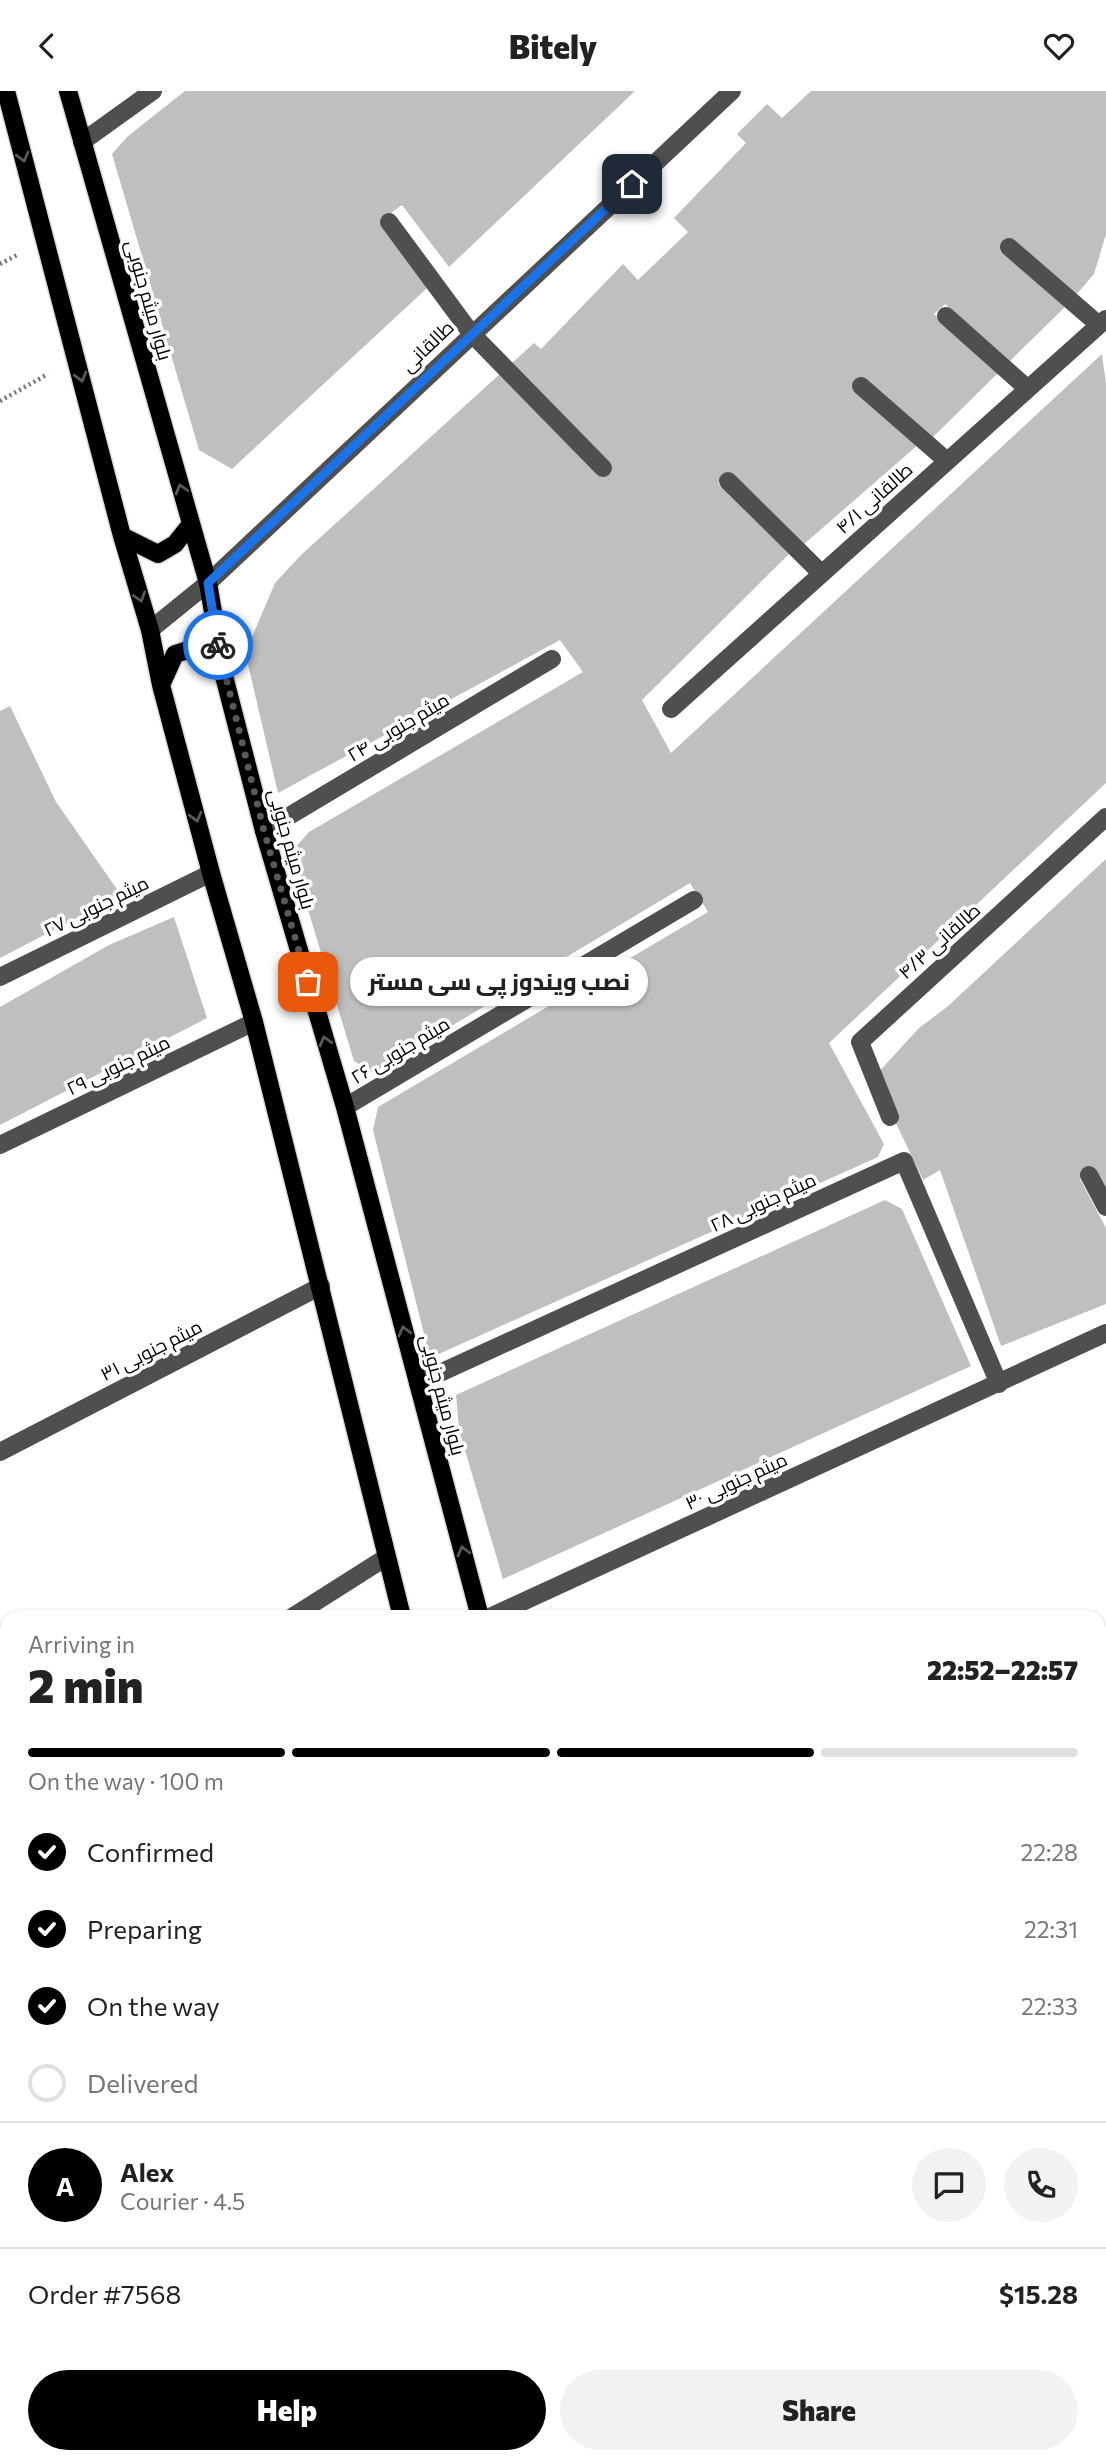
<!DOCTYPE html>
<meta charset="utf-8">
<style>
:root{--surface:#fff;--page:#f2f2f2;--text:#222;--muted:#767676;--line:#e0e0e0;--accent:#000}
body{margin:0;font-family:Commissioner,Cairo,sans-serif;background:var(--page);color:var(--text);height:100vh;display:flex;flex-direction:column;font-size:26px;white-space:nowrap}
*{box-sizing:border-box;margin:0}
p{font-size:23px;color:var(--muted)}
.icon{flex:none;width:38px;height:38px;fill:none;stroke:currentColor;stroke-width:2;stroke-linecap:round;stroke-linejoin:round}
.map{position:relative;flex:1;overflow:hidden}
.side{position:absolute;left:0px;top:1519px;width:1106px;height:854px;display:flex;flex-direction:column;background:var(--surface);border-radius:21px 21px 0 0;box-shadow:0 2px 5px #0004}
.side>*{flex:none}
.pin{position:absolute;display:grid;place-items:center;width:60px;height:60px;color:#fff;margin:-30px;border-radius:14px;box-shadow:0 4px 10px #0006}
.courier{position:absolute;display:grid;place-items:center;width:70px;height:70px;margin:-35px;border:5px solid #1a73e8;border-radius:50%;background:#fff;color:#222;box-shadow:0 2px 9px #0007}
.bubble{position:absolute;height:49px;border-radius:24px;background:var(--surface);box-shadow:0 2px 5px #0004;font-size:23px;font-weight:800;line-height:49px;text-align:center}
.headline em{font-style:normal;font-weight:800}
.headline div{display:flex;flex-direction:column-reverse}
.headline{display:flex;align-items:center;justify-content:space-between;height:119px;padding:0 28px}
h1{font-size:46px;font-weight:800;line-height:52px}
.bar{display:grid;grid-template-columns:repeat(4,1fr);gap:10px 7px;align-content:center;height:84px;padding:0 28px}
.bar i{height:9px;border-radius:5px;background:var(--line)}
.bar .current{background:var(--accent)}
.bar p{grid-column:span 4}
.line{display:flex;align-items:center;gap:18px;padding:0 28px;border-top:2px solid var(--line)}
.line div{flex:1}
.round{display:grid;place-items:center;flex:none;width:74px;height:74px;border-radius:37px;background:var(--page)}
ol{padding:0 28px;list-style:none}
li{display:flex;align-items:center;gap:21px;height:77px}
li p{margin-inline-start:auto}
li .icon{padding:7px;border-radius:50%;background:var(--accent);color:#fff;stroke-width:4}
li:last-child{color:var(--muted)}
li i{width:38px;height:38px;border:4px solid var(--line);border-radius:50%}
.cta{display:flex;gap:14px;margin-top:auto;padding:14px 28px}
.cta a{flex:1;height:80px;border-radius:42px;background:var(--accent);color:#fff;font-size:28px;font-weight:800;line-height:80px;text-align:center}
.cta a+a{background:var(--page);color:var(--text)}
header{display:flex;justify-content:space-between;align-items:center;height:91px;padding:0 28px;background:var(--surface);font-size:32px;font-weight:800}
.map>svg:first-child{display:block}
.building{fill:#bfbfbf}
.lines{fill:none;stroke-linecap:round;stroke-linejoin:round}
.major-casing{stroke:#dbdbdb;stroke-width:21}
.path{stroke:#717171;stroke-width:4.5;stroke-dasharray:2 3.5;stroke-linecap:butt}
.minor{stroke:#4f4f4f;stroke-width:18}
.major{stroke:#000;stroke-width:18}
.oneway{stroke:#595959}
.done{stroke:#595959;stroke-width:7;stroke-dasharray:0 12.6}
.route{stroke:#1a73e8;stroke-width:9}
.labels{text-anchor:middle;stroke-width:7;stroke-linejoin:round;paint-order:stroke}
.street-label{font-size:19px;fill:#000;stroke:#fff}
</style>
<header><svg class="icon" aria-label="back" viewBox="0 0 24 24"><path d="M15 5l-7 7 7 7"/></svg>Bitely<svg class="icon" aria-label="heart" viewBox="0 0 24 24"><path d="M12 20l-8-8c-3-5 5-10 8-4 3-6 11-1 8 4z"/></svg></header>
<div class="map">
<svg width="1106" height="2373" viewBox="0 0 1106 2373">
<rect width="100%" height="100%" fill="#fff"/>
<!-- building -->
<path class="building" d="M185,0H635L449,176L402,114L391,122L439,186L232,378L199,359L112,63L128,45Z
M811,0H1106V143L1094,183L1075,205L1010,148L1000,159L1065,216L1010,270L945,213L934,223L999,281L931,348L919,353L803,454L729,381L718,392L789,463L642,609L671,662L1102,263L1106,293V692L829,952L884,1053L878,1066L430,1267L373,1039L378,1016L708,821L690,792L373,982L354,970L305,809L293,759L309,741L583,581L560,549L278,702L243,552L252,546L275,492L301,464L534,252L541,258L623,173L638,189L688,141L674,127L746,52L737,43L767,13L782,27Z
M10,615L56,711L121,804L0,867V620Z
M1106,768V1102L1089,1084L1080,1088L1106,1137V1213L1001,1255L940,1079L923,1089L874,986L919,937L947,916Z
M174,826L207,927L0,1034V916L109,854Z
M885,1109L902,1118L971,1275L503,1488L459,1339L456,1304Z"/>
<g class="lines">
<defs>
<path id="major" d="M6,0L122,445L150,539L161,594L211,782L254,931L402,1526
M68,0L208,492L224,585L264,740L345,1016L480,1526
M122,445L158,463L175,453L191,433
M161,594L175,563L198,556L224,585
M597,2366L599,2373
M640,2366L641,2373
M684,2366L686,2373
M715,2366L716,2373"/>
</defs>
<!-- major casing -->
<use href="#major" class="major-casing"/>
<!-- path -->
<path class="path" d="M0,173L19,163
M0,310L48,283"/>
<!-- minor -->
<path class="minor" d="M82,51L153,0
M389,131L471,242L603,377
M1009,156L1099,234
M946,225L1028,298
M861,295L947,370
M728,390L822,483
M150,539L208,492L732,0
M671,618L1106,228
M264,740L552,568
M0,886L211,782
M345,1016L694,809
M890,1026L860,951L1106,726
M0,1054L254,931
M1089,1084L1106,1116
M418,1292L904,1070L999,1293
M0,1361L321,1195
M292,1526L385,1467
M490,1526L1106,1242
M1099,1560L1106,1556
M0,1718L7,1713
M1099,1886L1106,1882
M0,2038L7,2047
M1099,2172L1106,2168
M1099,2225L1106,2234
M1099,2276L1106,2270
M0,2292L7,2288
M246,2366L252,2373
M214,2373L226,2366
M991,2373L999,2366"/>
<!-- major -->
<use href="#major" class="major"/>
</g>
<!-- one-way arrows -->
<defs><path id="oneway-chevron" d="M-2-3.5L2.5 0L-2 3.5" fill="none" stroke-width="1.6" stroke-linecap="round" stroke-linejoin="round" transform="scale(1.75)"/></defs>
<g class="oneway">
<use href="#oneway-chevron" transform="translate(23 66) rotate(75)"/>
<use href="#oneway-chevron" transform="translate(81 286) rotate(75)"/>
<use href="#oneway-chevron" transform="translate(181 398) rotate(-106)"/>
<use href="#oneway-chevron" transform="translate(140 506) rotate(73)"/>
<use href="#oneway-chevron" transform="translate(196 726) rotate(75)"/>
<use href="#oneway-chevron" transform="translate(325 950) rotate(-106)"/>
<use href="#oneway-chevron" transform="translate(404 1240) rotate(-105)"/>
<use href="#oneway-chevron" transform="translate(463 1460) rotate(-105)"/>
</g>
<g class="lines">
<!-- done -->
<path class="done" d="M218,554L264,740L308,891"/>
<!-- route -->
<path class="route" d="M218,554L208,492L632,93"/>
</g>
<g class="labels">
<!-- street labels -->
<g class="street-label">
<text transform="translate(149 209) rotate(74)" y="7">بلوار میثم جنوبی</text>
<text transform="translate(427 255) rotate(-44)" y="7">طالقانی</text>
<text transform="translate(874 407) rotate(-42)" y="7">طالقانی ۴/۱</text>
<text transform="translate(398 636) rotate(-31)" y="7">میثم جنوبی ۲۴</text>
<text transform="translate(292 758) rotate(74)" y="7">بلوار میثم جنوبی</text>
<text transform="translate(96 815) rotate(-26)" y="7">میثم جنوبی ۲۷</text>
<text transform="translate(939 850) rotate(-42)" y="7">طالقانی ۴/۳</text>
<text transform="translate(400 959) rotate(-31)" y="7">میثم جنوبی ۲۶</text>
<text transform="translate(118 974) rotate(-26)" y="7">میثم جنوبی ۲۹</text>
<text transform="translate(763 1111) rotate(-25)" y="7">میثم جنوبی ۲۸</text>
<text transform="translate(151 1259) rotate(-27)" y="7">میثم جنوبی ۳۱</text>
<text transform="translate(443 1304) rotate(75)" y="7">بلوار میثم جنوبی</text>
<text transform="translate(736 1390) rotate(-25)" y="7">میثم جنوبی ۳۰</text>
</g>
</g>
</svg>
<div class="pin" style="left:308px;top:891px;background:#ea580c"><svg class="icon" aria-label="bag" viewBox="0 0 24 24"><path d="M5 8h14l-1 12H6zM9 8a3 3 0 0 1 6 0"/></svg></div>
<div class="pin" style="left:632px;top:93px;background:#1f2937"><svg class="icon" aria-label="home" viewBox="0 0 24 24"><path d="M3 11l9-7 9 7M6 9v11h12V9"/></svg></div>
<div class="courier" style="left:218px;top:554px"><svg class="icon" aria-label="bike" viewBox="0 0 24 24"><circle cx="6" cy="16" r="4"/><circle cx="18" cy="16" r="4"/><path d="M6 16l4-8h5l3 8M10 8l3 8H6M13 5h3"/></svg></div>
<div class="bubble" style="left:350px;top:866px;width:298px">نصب ویندوز پی سی مستر</div>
<section class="side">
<div class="headline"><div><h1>2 min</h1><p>Arriving in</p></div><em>22:52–22:57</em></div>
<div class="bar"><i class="current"></i><i class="current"></i><i class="current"></i><i></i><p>On the way · 100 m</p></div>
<ol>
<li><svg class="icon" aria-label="check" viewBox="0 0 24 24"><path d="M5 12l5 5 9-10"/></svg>Confirmed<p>22:28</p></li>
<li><svg class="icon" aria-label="check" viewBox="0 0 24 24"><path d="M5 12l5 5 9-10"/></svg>Preparing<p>22:31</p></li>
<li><svg class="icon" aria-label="check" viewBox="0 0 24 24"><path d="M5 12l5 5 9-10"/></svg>On the way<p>22:33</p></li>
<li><i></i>Delivered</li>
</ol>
<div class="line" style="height:126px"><b class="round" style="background:var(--accent);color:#fff">A</b><div><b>Alex</b><p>Courier · 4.5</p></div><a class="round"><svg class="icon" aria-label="chat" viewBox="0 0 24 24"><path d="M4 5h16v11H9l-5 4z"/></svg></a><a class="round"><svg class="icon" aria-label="phone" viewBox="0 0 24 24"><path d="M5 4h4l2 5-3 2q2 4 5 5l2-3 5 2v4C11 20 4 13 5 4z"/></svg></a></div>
<div class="line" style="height:91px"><div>Order #7568</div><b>$15.28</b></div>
<div class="cta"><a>Help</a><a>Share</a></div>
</section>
</div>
